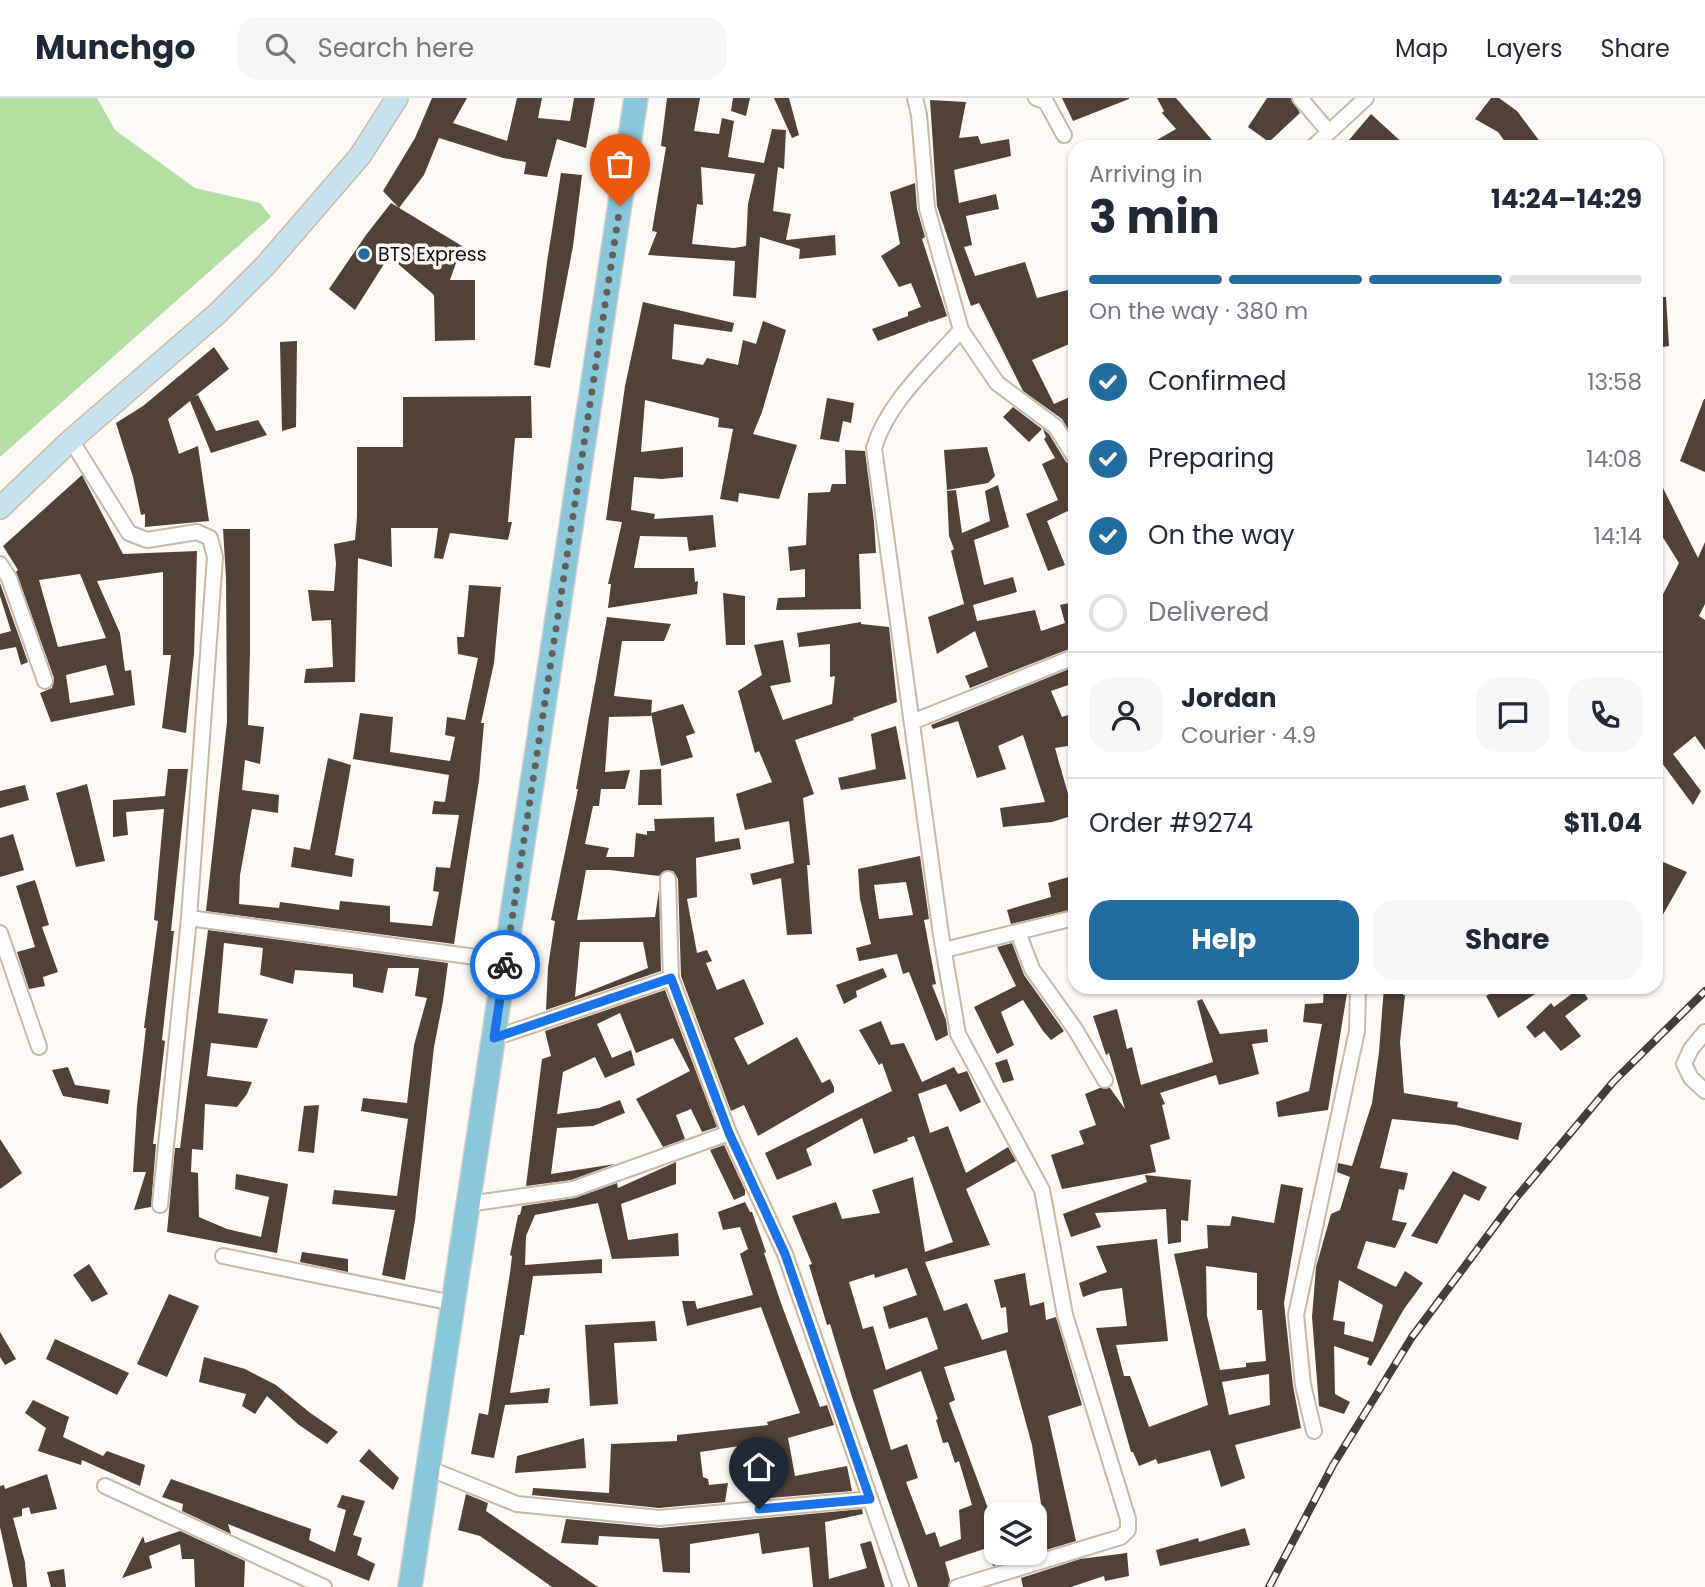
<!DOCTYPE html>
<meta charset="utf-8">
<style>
:root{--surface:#fff;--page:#f6f6f7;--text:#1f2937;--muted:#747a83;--line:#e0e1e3;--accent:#236c9f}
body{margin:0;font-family:Poppins,sans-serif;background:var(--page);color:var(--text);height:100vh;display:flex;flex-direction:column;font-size:26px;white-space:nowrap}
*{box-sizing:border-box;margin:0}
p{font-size:23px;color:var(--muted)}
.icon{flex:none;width:38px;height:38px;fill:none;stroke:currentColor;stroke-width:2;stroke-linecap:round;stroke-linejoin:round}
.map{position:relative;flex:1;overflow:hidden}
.panel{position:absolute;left:1068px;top:42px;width:595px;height:854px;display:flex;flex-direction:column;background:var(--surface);border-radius:21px;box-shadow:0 2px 5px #0004}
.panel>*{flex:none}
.fabs{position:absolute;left:984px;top:1404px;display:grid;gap:14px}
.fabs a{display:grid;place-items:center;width:63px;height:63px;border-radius:14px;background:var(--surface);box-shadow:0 2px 5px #0004;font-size:35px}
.pin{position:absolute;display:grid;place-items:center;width:60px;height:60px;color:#fff;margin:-72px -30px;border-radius:50% 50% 50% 0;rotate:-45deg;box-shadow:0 0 7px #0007}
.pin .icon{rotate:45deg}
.courier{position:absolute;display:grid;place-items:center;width:70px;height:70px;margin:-35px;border:5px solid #1a73e8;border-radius:50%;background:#fff;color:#222;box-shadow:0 2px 9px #0007}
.headline em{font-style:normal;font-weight:700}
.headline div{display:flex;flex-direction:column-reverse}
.headline{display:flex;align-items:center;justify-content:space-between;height:119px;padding:0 21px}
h1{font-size:46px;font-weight:700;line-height:52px}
.bar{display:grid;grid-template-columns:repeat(4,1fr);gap:10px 7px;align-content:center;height:84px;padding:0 21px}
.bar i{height:9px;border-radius:5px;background:var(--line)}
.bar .on{background:var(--accent)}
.bar p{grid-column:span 4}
.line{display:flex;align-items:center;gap:18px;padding:0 21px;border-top:2px solid var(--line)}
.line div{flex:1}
.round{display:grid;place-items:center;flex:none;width:74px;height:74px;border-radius:21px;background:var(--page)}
ol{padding:0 21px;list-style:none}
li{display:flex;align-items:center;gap:21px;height:77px}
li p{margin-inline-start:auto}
li .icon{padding:7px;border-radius:50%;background:var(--accent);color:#fff;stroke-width:4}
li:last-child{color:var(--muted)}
li i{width:38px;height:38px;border:4px solid var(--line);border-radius:50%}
.primary-button{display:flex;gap:14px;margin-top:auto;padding:14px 21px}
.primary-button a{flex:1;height:80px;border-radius:21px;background:var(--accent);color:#fff;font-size:28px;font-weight:700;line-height:80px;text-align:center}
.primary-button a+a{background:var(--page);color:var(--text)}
header{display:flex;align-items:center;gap:42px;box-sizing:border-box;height:98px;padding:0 35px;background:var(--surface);border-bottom:2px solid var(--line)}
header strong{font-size:33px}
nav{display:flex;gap:38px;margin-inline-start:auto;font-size:24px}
.search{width:490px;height:63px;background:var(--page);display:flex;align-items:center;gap:18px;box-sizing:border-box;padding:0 24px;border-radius:21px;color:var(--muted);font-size:26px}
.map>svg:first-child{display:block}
.green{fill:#b1dfa0}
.building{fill:#534135;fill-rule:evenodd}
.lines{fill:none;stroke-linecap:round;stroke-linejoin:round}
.street-casing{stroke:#cab8a7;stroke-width:18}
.secondary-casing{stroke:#cab8a7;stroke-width:24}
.primary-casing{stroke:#d4d3d2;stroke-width:26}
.street{stroke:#fff;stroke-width:14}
.secondary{stroke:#c4e3ee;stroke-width:21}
.primary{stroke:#8ac7dc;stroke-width:23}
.rail-casing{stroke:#443e39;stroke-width:8}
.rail{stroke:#fdf9f5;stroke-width:5;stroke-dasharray:16;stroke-linecap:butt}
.done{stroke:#645f5a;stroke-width:7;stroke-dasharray:0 12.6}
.route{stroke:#1a73e8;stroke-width:9}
.poi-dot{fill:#236c9f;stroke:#fdf9f5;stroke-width:2.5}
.labels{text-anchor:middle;stroke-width:7;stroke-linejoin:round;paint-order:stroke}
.poi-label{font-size:19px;fill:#120c06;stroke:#fdf9f5;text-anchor:start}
</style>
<header>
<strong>Munchgo</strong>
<div class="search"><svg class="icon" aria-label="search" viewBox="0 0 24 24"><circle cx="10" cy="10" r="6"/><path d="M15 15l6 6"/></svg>Search here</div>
<nav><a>Map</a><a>Layers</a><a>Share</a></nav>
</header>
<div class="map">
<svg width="1705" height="1489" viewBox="0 0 1705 1489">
<rect width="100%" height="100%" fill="#fdf9f5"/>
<!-- green -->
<path class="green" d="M0,0H97L115,32L195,90L260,105L271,119L0,359Z"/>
<!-- building -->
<path class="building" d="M432,0H467L453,25L507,43L517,0H542L538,20L570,23L574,0H595L586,50L557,41L547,79L524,76L526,64L503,60L439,40L424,77L399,110L383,93L415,40Z
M667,0H700L694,33L719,36L722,20L734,23L728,59L764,65L772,31L786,32L784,71L778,69L773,113L791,116L786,142L835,137L836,157L799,161L800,151L760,139L756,200L733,198L735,163L648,157L657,134L652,133L666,49L661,48ZM701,69L755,76L748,106L746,148L734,150L692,146L697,106L703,107Z
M733,0H750L746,18L731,13Z
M774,0H789L799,37L792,40Z
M1062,0H1129V1L1073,23Z
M1157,0H1176L1218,49H1194L1188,42L1176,49H1145L1176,31L1162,15L1164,13Z
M1267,0H1291L1300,15L1269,44L1248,29Z
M1491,0H1499L1517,13L1544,49H1509L1498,34L1475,21Z
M930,2L966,4L959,40L978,38L981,46L1009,41L1011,58L954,72L959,105L996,96L999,111L966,118L972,147L964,149L975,178L1025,164L1037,200L1068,192L1074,215V244L1032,262L1054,306L1074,297V341L1062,321L1023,293L979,205L971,208L937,108Z
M1371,16L1407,49H1343Z
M561,75L582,77L573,148L550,270L534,267L547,164Z
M915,85L917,111L925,139L922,141L947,218L930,224L928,222L929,224L878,243L872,231L908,218V214L921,209L911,185L899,189L881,158L900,146L890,94Z
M391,105L462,148L450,182H475V242L435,243L434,197L389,158L355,212L329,191L366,137Z
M1656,199H1666L1669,248L1656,250Z
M643,204L734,225L732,234L674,226L672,261L703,267L707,260L738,267L743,242L756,246L763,223L786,232L762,314L753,336L797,347L779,401L739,395L738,404L720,401L733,331L718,329L719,320L645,302L641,354L683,349V379L662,381L634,379L631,412L655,416L654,421L713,417L716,449L689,453L687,439L640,438L634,470H694L695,484L698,483L697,496L608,510L611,486H608L622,424L606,422L625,288Z
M297,243L296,329L282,333L280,244Z
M214,249L229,271L195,298L198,297L216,333L258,322L267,337L211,355L190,303L168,321L179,356L198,348L209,423L145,429V416L141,417L133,379L116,325L143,308Z
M531,298L532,340H515L508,424H512L508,442L450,435L443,461L434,460L438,430H391L392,469L358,460L355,584L304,585L306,571L333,569L331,522L312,523L308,492L334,493L336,466L334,446L355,442L357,419V349H403V299Z
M827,300L854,305L851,325L843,323L839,344L820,341Z
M1704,301H1705V374L1680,363Z
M1013,309L1042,331L1029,344L1003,319Z
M1043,331L1049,336L1066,364L1074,368V410L1047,423L1065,467L1048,473L1026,416L1058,402L1042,366L1055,360L1044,341L1046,339Z
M987,349L995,378L988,385L947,392L944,352Z
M845,352L865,353L874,424L876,455L859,456L861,511L776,512L778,500L805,499V471L790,473L788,449L806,447L808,395L830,394L832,386H846Z
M1656,376L1698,460L1705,444V506L1699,518L1705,522V652L1695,638L1673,656L1701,693L1693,707L1662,665L1656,670V510L1679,465L1657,430L1663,426L1656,410Z
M82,377L123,456L197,453L194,556L186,635L162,630L171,557H163V474L97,483L120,535L125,573L131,572L135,607L51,624L40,595L52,590L54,580L16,474L18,472L3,448ZM80,476L106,540L58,549L39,482ZM106,567L114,597L70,605L66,577Z
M998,387L1009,429L974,442L984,487L1013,479L1017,494L973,507L977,523L1035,512L1041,533L1065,525L1060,507L1074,504V549L970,590L965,578L988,569L975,533L937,556L928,519L964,506L951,453L954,451L949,438L947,393L956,392L962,435L990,423L985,393Z
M223,431H250V554L248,627L264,629L260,666L245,662L242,692L279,697L278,715L252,711L240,777L239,806L279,810L280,804L339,812L340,803L390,808V824L432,828L439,794L433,793L436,769L450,770L459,717L432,716L434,703L445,704L449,677L353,661L360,615L393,619L390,654L450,663L455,639L445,637L447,619L465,622L478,560L458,556L457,539H464L469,487L501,489L494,565L481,625H484L479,682L454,846L206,813L227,624L226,480Z
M0,485L28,564L21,567L16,549L0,552V536L11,533L0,498Z
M723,495L745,498V547H726Z
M607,519L671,526L664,543H622L614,598L652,602L651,618L609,619L605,674L630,672L625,691H601L599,708H593L585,746L609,750L606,759H634L636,735L647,737V733H655L654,721L714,719L715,744L739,740L741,751L696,760L697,799L687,801L697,855L707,852L712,863L706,865L717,892L744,881L764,926L734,940L748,967L797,939L822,985L830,981L834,989V994L758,1038L744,1007L731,1013L681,878L678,781L673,773H664L659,778L610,772H586L577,822L655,819L659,792L661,873L546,912L548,869L555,823L551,822L578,691H576ZM580,844H643L648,870L575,899Z
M861,524V526L889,529L897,604L853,620L854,622L795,642L814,696L803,700L810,767H807L812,836L787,837L781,780L753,787L750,776L794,765L789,723L745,732L736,696L772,684L759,653L755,655L738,593L762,577L754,547L783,542L791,584L770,588L783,622L832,606L835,578L830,579V546L799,549L797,535Z
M1074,569V585L1051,593L1062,619L1074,615V647L1055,650L1074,717L1052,724L1003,729L1000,710L1045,704L1023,637L998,648L1006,671L977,680L958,623L933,631L931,627Z
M683,606L695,635L686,638L693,659L661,668L651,615Z
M896,628L906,681L841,692L838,680L876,671L871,636Z
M328,660L351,667L335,757L354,761L352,779L291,769L294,749L310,752Z
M168,671H188L171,833H174L162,942L165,943L153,1046H156L151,1109L134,1112L146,1074H133L137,1008L146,930H144L158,823L154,822L164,711L126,714L128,737L113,739V702L165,698Z
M661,671L662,707H638L640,672Z
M87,686L105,763L76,769L56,695Z
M25,687L29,702L0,710V693Z
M13,736L24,772L0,779V740Z
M920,758L929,821L924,822L936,886L932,887L946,922L948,937L936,943L909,874L903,876L897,856L859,863L856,850L871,846L860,801L858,771ZM906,784L913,817L879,821L874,787Z
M1656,761L1687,774L1656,829Z
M1072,778L1074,790V811L1011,826L1007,812L1051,799L1048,785Z
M35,782L49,827L42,829L58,874L43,879L45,888L29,891L17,854L35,849L16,788Z
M208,832L448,865L443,903L434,949L415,1122L405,1182L382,1177L395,1112L332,1106L334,1092L397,1098L408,1021L361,1013L363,1000L407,1005L414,947L427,900L415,898L419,870H388L383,895L353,889V876L295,872L293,886L260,877L263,850L224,845L218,915L268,921L257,950L211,945L207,978L252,984L247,996L237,1009L205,1006L203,1052L192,1051L191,1074L198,1075L199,1119L227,1131L261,1139L269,1099L235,1091L236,1076L288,1086L277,1155L167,1134L175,1050H180Z
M1012,845L1024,877L1064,933L1051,942L1043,933L1023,902L1001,914L1014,947L997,956L974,909L1016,888L997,849Z
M883,870L887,879L856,893L857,899L844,906L836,887Z
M1324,889H1348L1328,1012L1278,1019L1276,1004L1309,993L1322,926L1303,924L1305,906L1323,905Z
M1384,889H1404L1403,897H1405L1400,944L1404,995L1458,1004L1457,1009L1522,1025L1518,1042L1456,1027L1392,1021L1380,1070L1408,1075L1404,1092L1399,1091L1392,1122L1407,1125L1395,1150L1366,1143L1357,1170L1396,1189L1405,1173L1423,1185L1404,1211L1371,1268L1367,1266L1369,1260L1334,1248L1335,1296L1350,1304L1344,1316L1319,1308L1312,1219L1316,1169L1331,1116L1340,1112L1350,1079L1337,1074L1338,1065L1352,1068L1372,1005L1379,954ZM1339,1182L1383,1207L1373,1244L1344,1236L1345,1224L1333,1222Z
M1502,889H1546L1498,920L1486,898Z
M1581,889L1588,901L1565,918L1581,938L1561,953L1544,933L1535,940L1526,929L1551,905L1554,909Z
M665,892L717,1029L702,1034L691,1011L676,1017L685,1041L663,1049L636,1001L690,973L673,940L636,955L620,915L597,926L612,960L631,952L635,967L605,980L595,959L563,974L557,1016L599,1010L620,1002L625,1015L593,1028L557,1030L551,1076L615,1066L571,1082L526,1088L542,961L551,958L545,933Z
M1202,901L1220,936L1267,931L1268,944L1252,946L1259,976L1219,987L1216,977L1160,995L1165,1006L1162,1007L1170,1041L1150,1047L1156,1074L1062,1091L1051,1057L1084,1046L1079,1033L1096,1027L1085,996L1100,990H1110L1125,1011L1109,955L1106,957L1093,918L1117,911L1127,951L1132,949L1141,987L1213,964L1197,903Z
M881,923L891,947L904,945L922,984L954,969L958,976L967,973L981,1004L960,1014L946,986L918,996L930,1035L948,1028L966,1075L1008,1049L1016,1063L966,1091L990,1147L925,1164L944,1213L967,1205L982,1242L1008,1234L1006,1209L1001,1210L994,1182L1025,1175L1030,1208L1044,1204L1046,1222L1056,1219L1082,1307L1048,1318L1076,1443L993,1468L989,1454H1034V1443L1046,1439L1032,1347L1006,1252L944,1269L955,1302L949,1305L996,1432V1447L945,1464L950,1482L948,1489H918L852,1299L830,1226L827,1227L809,1167L812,1166L792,1118L836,1104L842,1121L880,1115L872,1092L913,1079L925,1154L953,1144L914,1038L907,1040L908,1043L874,1056L862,1020L806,1051L812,1067L777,1082L765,1055L892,993L882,965L879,967L859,932ZM907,1170L917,1197L883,1209L889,1231L927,1219L938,1251L886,1272L873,1228L863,1231L849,1184L874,1176L875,1180ZM921,1273L938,1321L936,1322L943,1345L948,1344L955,1365L959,1363L972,1407L959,1412L961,1441L940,1449L935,1434L926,1437L906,1384L918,1380L907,1346L891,1352L873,1292Z
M1007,961L1014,982L1003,985L995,965Z
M68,969L75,987L110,992L108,1006L63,998L52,972Z
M319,1007L314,1055L298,1053L304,1008Z
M0,1041L22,1075L0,1091Z
M724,1047L745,1092V1097L734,1102L710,1052Z
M676,1064V1086L621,1106L628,1142L678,1135L679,1158L612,1161L598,1105L535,1117L526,1138L525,1167L602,1161V1175L533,1178L524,1237H520L510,1295L550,1290L548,1305L505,1307L494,1360L471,1356L479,1315L488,1317L510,1175L512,1158L510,1157L518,1117H520L522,1108L575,1100L617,1085L618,1090Z
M1453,1073L1487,1089L1479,1103L1464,1096L1437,1146L1411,1138Z
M1145,1077L1191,1082L1188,1123L1181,1122V1144L1168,1146L1166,1111L1095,1115L1101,1129L1071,1139L1063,1116L1147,1084Z
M1281,1086L1303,1090L1284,1205L1293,1288L1301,1330L1235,1347L1245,1380L1221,1389L1210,1352L1158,1366L1156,1361L1139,1368L1133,1354H1131L1096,1230L1127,1228L1122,1190L1100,1193L1083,1199L1079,1185L1107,1174L1096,1148L1157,1141L1168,1243L1116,1247L1124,1278H1130L1149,1329L1208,1307L1174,1156L1208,1150L1207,1127L1230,1128L1232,1118L1274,1125ZM1206,1168L1257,1175V1212H1262L1266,1263L1246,1265V1269L1220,1272L1207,1218ZM1269,1276L1270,1307L1229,1317L1222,1284Z
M745,1104L750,1114H752L766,1154L764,1155L782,1208L820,1309L827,1307L834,1327L788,1340L795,1378L847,1368L852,1393L770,1400L767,1381L781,1380L772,1343L700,1354L703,1379L708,1381L709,1387L728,1385L725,1404L659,1410L532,1397L533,1390L609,1395L611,1346L677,1343V1337L768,1327L767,1324L800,1315L761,1209L687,1228L682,1203H695L697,1211L753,1197L740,1156L748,1151L740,1129L723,1132L718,1114Z
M302,1154L348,1161V1174L300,1164Z
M89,1166L108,1196L92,1204L73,1177Z
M169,1196L199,1208L167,1279L137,1266Z
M655,1223L657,1243L614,1245L618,1306L590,1308L585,1227Z
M0,1234L16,1261L5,1267L0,1259Z
M55,1241L129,1275L117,1297L46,1261Z
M204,1259L245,1271L276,1287L309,1314L338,1334L327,1346L299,1327L267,1298L255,1316L242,1308L246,1296L199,1284Z
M33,1302L69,1319L63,1339L103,1358L107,1353L145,1367L140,1388L82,1362L81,1367L38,1353L46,1330L25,1315Z
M584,1340L586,1370L515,1375L517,1358Z
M369,1351L399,1380L393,1392L359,1363Z
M47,1376L57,1411L31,1416L29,1409L22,1411V1418L13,1420L25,1464L27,1489H13L0,1429V1388L4,1387L5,1391Z
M171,1381L311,1431L309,1442L335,1454L346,1412L337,1409L342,1397L365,1403L353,1437L362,1440L357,1457L375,1466L369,1483L228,1426L231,1436L182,1413L183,1406L162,1399Z
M466,1396L488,1405L486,1413L598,1489H552L480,1438L458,1432Z
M862,1411L863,1416L825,1424L829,1481L867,1470L860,1446L871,1443L885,1489H813L809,1449L762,1456L759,1435L690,1446V1475L663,1474L659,1441L599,1438L598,1447L561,1445L566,1421L660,1430Z
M1245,1430L1250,1447L1160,1468L1156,1452L1198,1440L1199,1444Z
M180,1433L245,1463L244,1489H195L194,1461H182L180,1446L149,1458L152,1470L122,1480L143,1438L145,1445Z
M1127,1455L1129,1478L1105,1483L1104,1478L1071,1489H1023L1021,1480L1080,1461Z
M64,1471L66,1489H51L47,1474Z"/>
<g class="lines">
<defs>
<path id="street" d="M915,0L919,17L927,110L961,232L997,285L1056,329L1074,358
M1036,0L1046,4L1064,37
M1300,0L1329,34
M1313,49L1366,0
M71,342L129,435L147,442L197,434L210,440L215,459L189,820L160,1107
M0,466L9,480L45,583
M912,624L1074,559
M668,781L671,880L729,1035L785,1156L901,1489
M189,820L505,863
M1018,834L1032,871L1075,931L1105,982
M0,835L39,949
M944,852L1074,820
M1705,934L1691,951L1684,966L1691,980L1705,993
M494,940L671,880
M468,1106L573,1091L729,1035
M223,1158L453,1205
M1314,1333L1303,1287L1296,1217L1357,933L1358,889
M428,1370L517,1406L659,1420L870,1401
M105,1388L324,1489
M957,1489L1121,1439L1128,1432V1421L1065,1217L1042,1092L958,936L941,837L874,350C887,305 930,267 961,232"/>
<path id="secondary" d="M0,410L71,342L218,215L265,168L360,58L397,0"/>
<path id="primary" d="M410,1489L636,0"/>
</defs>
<!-- street casing -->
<use href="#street" class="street-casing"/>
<!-- secondary casing -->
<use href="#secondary" class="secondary-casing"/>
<!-- primary casing -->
<use href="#primary" class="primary-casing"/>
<!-- street -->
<use href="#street" class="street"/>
<!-- secondary -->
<use href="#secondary" class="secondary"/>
<!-- primary -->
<use href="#primary" class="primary"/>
<defs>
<path id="rail" d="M1269,1489L1333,1367L1412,1239L1515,1101L1614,983L1705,893"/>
</defs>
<!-- rail casing -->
<use href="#rail" class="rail-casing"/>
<!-- rail -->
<use href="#rail" class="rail"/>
</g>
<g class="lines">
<!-- done -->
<path class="done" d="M505,867L620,108"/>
<!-- route -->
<path class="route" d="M505,867L494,940L671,880L729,1035L785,1156L870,1401L759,1411"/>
</g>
<!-- markers -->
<circle class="poi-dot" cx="364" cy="156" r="7"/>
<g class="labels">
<!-- poi labels -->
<g class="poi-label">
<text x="378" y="163">BTS Express</text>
</g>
</g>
</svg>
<div class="fabs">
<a><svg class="icon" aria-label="layers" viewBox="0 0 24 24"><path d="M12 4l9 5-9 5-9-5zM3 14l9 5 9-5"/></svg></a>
</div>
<div class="pin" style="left:620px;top:108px;background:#ea580c"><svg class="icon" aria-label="bag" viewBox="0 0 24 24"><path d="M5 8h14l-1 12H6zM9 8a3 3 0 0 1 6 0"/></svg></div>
<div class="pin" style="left:759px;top:1411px;background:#1f2937"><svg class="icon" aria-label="home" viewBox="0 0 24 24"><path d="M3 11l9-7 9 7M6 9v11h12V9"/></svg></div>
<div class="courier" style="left:505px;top:867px"><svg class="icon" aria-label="bike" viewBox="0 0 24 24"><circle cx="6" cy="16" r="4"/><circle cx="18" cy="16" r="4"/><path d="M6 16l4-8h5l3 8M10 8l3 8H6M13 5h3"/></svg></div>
<section class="panel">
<div class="headline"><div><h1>3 min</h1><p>Arriving in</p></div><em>14:24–14:29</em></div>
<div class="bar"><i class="on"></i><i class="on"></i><i class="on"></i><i></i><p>On the way · 380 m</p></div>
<ol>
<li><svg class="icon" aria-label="check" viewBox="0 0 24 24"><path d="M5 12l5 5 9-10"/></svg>Confirmed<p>13:58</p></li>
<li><svg class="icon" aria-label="check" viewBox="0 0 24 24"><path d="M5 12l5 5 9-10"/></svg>Preparing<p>14:08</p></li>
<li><svg class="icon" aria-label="check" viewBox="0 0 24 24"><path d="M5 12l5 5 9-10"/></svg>On the way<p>14:14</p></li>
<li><i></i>Delivered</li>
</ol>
<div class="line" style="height:126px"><a class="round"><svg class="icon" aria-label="person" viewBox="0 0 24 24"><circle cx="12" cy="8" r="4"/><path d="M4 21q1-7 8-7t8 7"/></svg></a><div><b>Jordan</b><p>Courier · 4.9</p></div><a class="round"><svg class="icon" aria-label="chat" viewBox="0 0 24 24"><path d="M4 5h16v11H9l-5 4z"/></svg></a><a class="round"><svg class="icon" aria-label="phone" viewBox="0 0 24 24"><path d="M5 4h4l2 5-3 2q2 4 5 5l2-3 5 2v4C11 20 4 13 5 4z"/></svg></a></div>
<div class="line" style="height:91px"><div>Order #9274</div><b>$11.04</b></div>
<div class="primary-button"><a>Help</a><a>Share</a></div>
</section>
</div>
